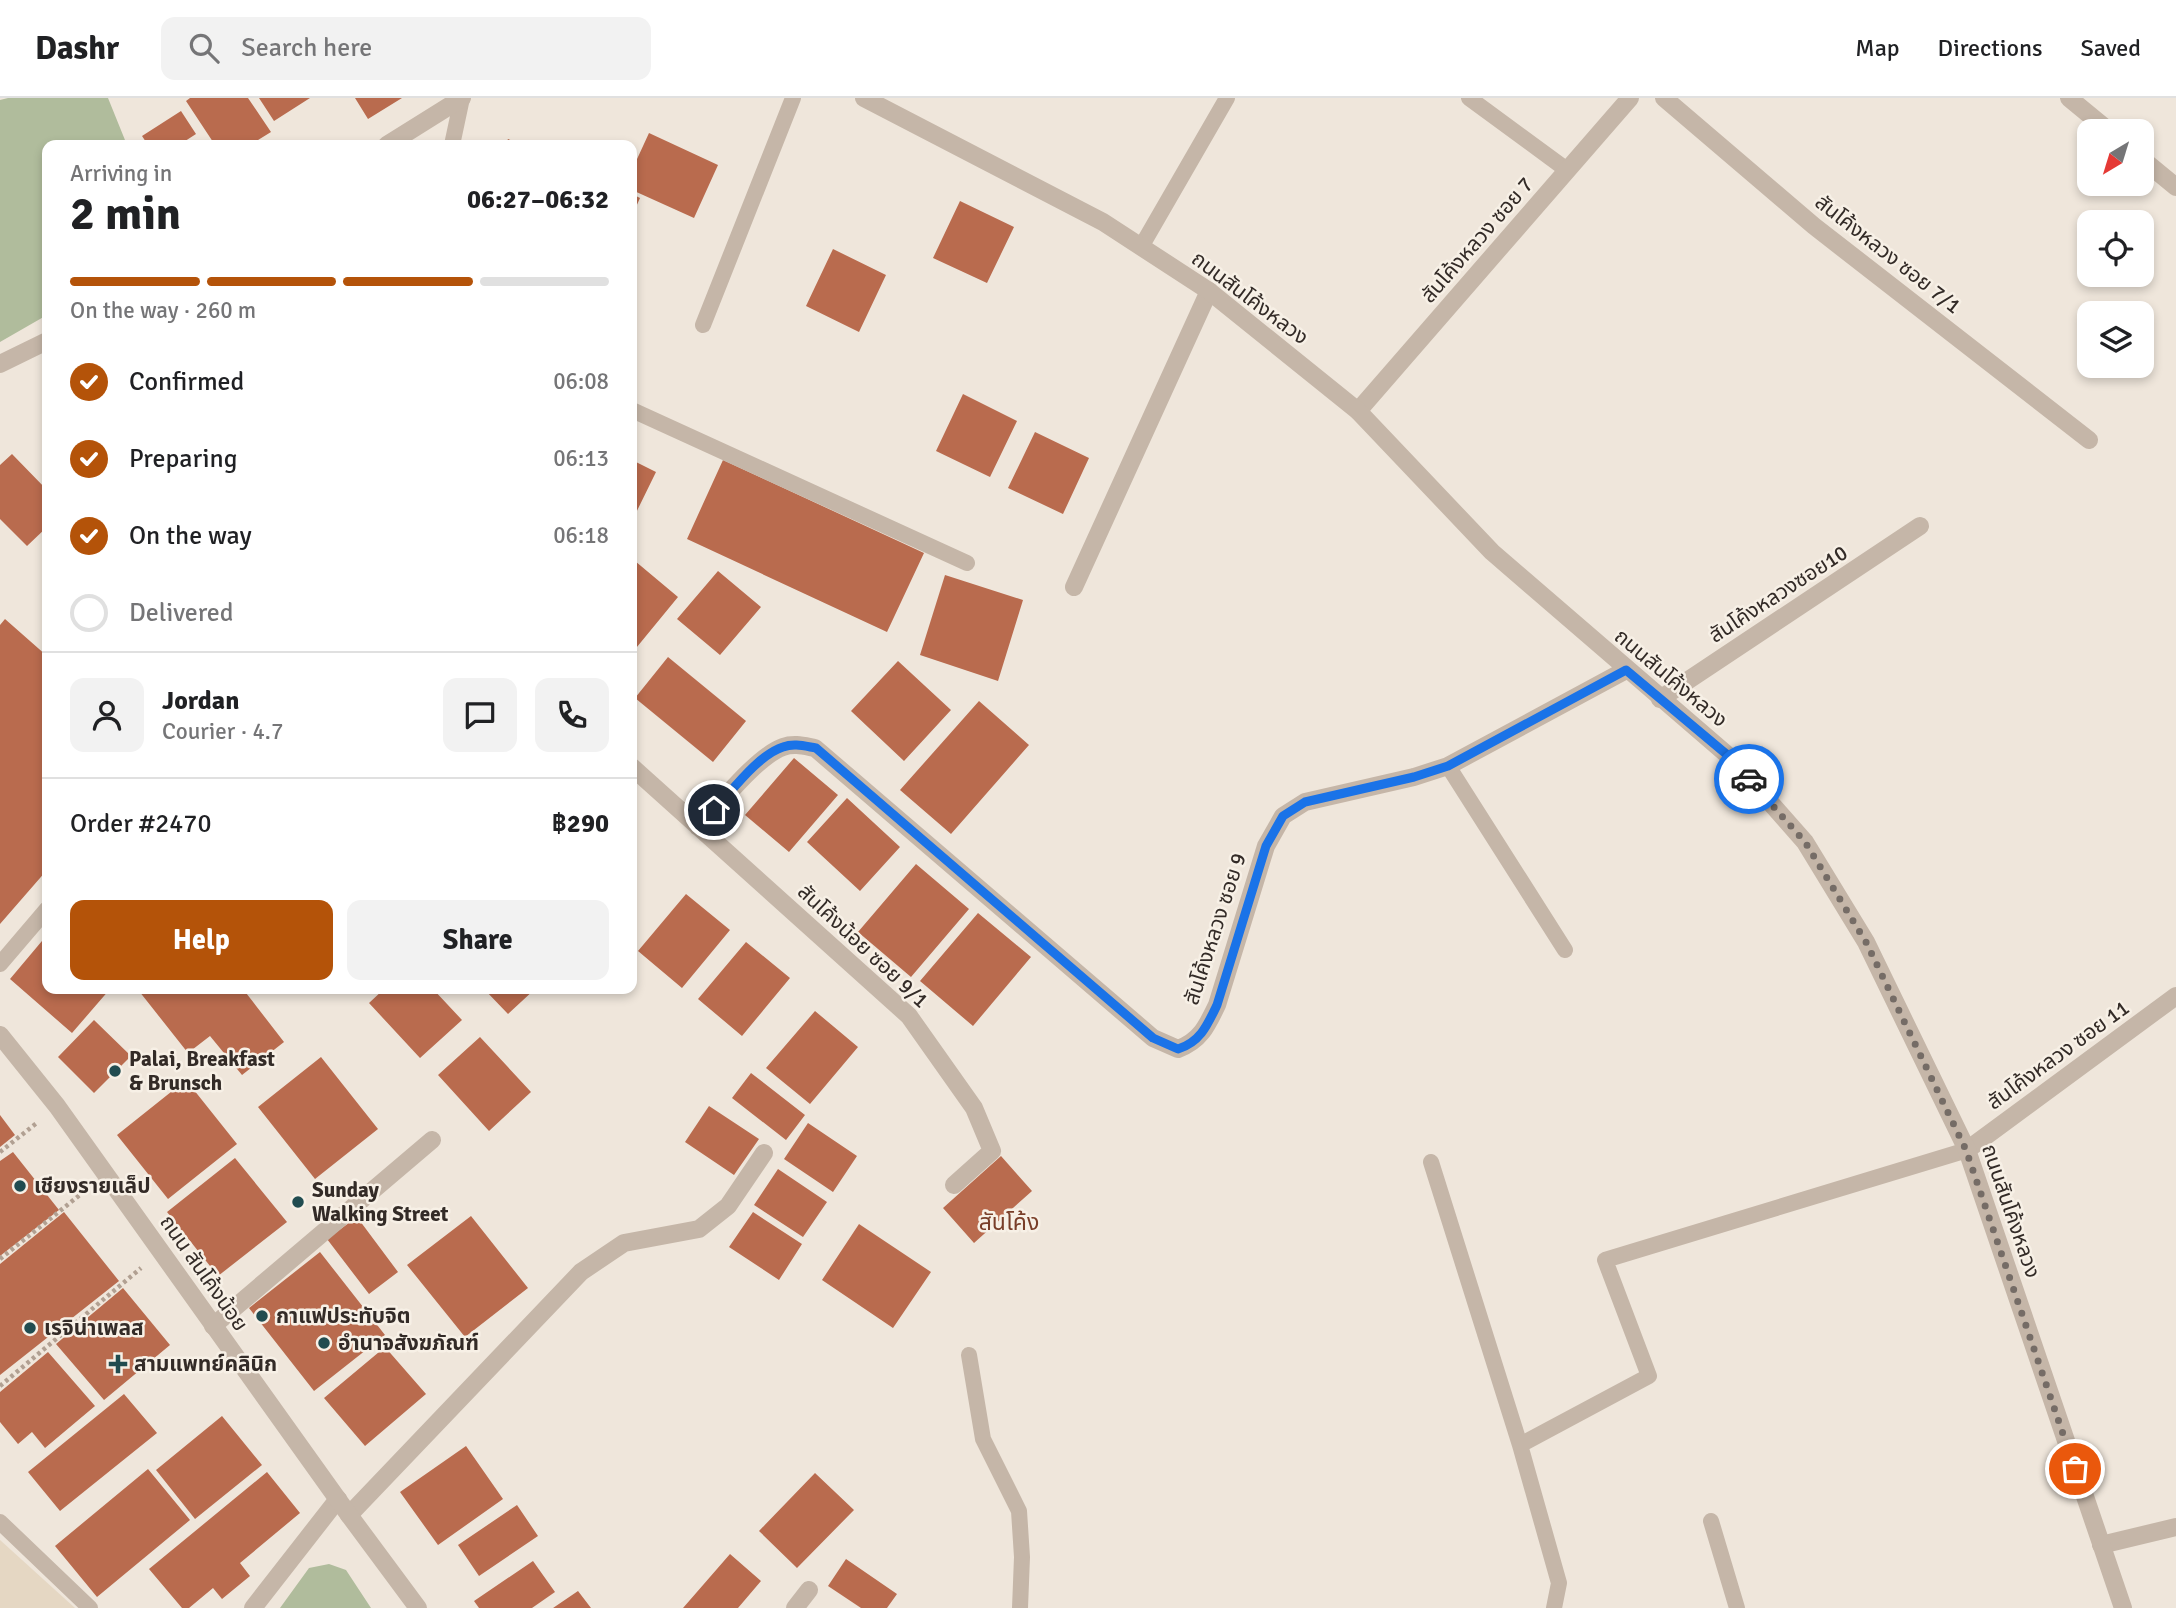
<!DOCTYPE html>
<meta charset="utf-8">
<style>
:root{--surface:#fff;--page:#f2f2f2;--text:#202124;--muted:#757577;--line:#e0e0e0;--accent:#b45309}
body{margin:0;font-family:Signika,"Noto Sans Thai",sans-serif;background:var(--page);color:var(--text);height:100vh;display:flex;flex-direction:column;font-size:26px;white-space:nowrap}
*{box-sizing:border-box;margin:0}
p{font-size:23px;color:var(--muted)}
.icon{flex:none;width:38px;height:38px;fill:none;stroke:currentColor;stroke-width:2;stroke-linecap:round;stroke-linejoin:round}
.map{position:relative;flex:1;overflow:hidden}
.sheet{position:absolute;left:42px;top:42px;width:595px;height:854px;display:flex;flex-direction:column;background:var(--surface);border-radius:14px;box-shadow:0 4px 10px #0003}
.sheet>*{flex:none}
.needle{width:46px;rotate:218deg}
.tools{position:absolute;left:2077px;top:21px;display:grid;gap:14px}
.tools a{display:grid;place-items:center;width:77px;height:77px;border-radius:14px;background:var(--surface);box-shadow:0 4px 10px #0003;font-size:35px}
.pin{position:absolute;display:grid;place-items:center;width:60px;height:60px;color:#fff;margin:-30px;border:4px solid #fff;border-radius:50%;box-shadow:0 2px 7px #0007}
.courier{position:absolute;display:grid;place-items:center;width:70px;height:70px;margin:-35px;border:5px solid #1a73e8;border-radius:50%;background:#fff;color:#222;box-shadow:0 2px 9px #0007}
.summary em{font-style:normal;font-weight:700}
.summary div{display:flex;flex-direction:column-reverse}
.summary{display:flex;align-items:center;justify-content:space-between;height:119px;padding:0 28px}
h1{font-size:46px;font-weight:700;line-height:52px}
.bar{display:grid;grid-template-columns:repeat(4,1fr);gap:10px 7px;align-content:center;height:84px;padding:0 28px}
.bar i{height:9px;border-radius:5px;background:var(--line)}
.bar .selected{background:var(--accent)}
.bar p{grid-column:span 4}
.line{display:flex;align-items:center;gap:18px;padding:0 28px;border-top:2px solid var(--line)}
.line div{flex:1}
.round{display:grid;place-items:center;flex:none;width:74px;height:74px;border-radius:14px;background:var(--page)}
ol{padding:0 28px;list-style:none}
li{display:flex;align-items:center;gap:21px;height:77px}
li p{margin-inline-start:auto}
li .icon{padding:7px;border-radius:50%;background:var(--accent);color:#fff;stroke-width:4}
li:last-child{color:var(--muted)}
li i{width:38px;height:38px;border:4px solid var(--line);border-radius:50%}
.cta{display:flex;gap:14px;margin-top:auto;padding:14px 28px}
.cta a{flex:1;height:80px;border-radius:14px;background:var(--accent);color:#fff;font-size:28px;font-weight:700;line-height:80px;text-align:center}
.cta a+a{background:var(--page);color:var(--text)}
header{display:flex;align-items:center;gap:42px;box-sizing:border-box;height:98px;padding:0 35px;background:var(--surface);border-bottom:2px solid var(--line)}
header strong{font-size:33px}
nav{display:flex;gap:38px;margin-inline-start:auto;font-size:24px}
.search{width:490px;height:63px;background:var(--page);display:flex;align-items:center;gap:18px;box-sizing:border-box;padding:0 24px;border-radius:14px;color:var(--muted);font-size:26px}
.map>svg:first-child{display:block}
.green{fill:#b0bc9c}
.plaza{fill:#e5d7c3}
.building{fill:#b96b4e}
.lines{fill:none;stroke-linecap:round;stroke-linejoin:round}
.path{stroke:#b1a092;stroke-width:4.5;stroke-dasharray:3.5 3.5;stroke-linecap:butt}
.service{stroke:#c5b6a8;stroke-width:16}
.minor{stroke:#c5b6a8;stroke-width:18}
.tertiary{stroke:#c5b6a8;stroke-width:18}
.done{stroke:#756c66;stroke-width:7;stroke-dasharray:0 12.6}
.route{stroke:#1a73e8;stroke-width:9}
.poi-dot{fill:#214c50;stroke:#f7f0e6;stroke-width:2.5}
.labels{text-anchor:middle;stroke-width:5;stroke-linejoin:round;paint-order:stroke}
.street-label{font-size:21px;fill:#332b27;stroke:#f7f0e6}
.poi-label{font-size:21px;font-weight:bold;fill:#332b27;stroke:#f7f0e6;text-anchor:start}
.neighbourhood-label{font-size:23px;fill:#793e29;stroke:#f7f0e6}
</style>
<header>
<strong>Dashr</strong>
<div class="search"><svg class="icon" aria-label="search" viewBox="0 0 24 24"><circle cx="10" cy="10" r="6"/><path d="M15 15l6 6"/></svg>Search here</div>
<nav><a>Map</a><a>Directions</a><a>Saved</a></nav>
</header>
<div class="map">
<svg width="2176" height="1510" viewBox="0 0 2176 1510">
<rect width="100%" height="100%" fill="#efe6db"/>
<!-- green -->
<path class="green" d="M8,0H108L127,47H47V217L0,244V2Z
M329,1466L346,1472L371,1510H280L309,1470Z"/>
<!-- plaza -->
<path class="plaza" d="M0,1442L75,1510H0Z"/>
<!-- building -->
<path class="building" d="M190,0H248L271,34L250,47H215L186,3Z
M259,0H310L274,23Z
M355,0H402L368,21Z
M181,13L196,36L179,47H148L142,38Z
M649,35L718,67L694,120L632,92V72Z
M508,41L522,47H505Z
M632,96L640,100L632,118Z
M960,103L1014,129L987,185L933,160Z
M833,151L886,177L859,234L806,208Z
M963,296L1017,323L990,379L936,353Z
M1035,334L1089,360L1063,416L1008,390Z
M12,356L47,392V429L27,448L0,421V367Z
M632,362L656,374L632,423Z
M723,362L924,455L887,534L687,441Z
M635,463L678,499L632,555V466Z
M718,473L761,509L720,557L677,521Z
M945,477L1023,502L998,583L920,557Z
M5,521L47,558V772L0,826V527Z
M668,559L746,623L713,664L635,600Z
M898,563L951,612L904,663L851,613Z
M979,603L1029,647L951,736L900,692Z
M794,660L838,697L789,754L745,717Z
M847,700L900,749L860,793L807,744Z
M916,766L969,811L911,879L858,834Z
M686,796L730,832L682,890L638,853Z
M978,815L1031,859L973,928L920,883Z
M47,837V891H110L72,935L10,881Z
M746,844L790,880L742,938L698,901Z
M142,891H243L284,944L242,977L210,938L188,955L139,893Z
M384,891H433L462,922L420,960L369,905Z
M484,891H535L508,916Z
M815,913L858,949L810,1006L766,970Z
M94,922L131,958L94,995L58,959Z
M480,939L531,994L489,1033L438,977Z
M321,959L378,1031L315,1081L258,1009Z
M751,975L805,1017L786,1042L732,1000Z
M186,982L237,1046L168,1101L117,1037Z
M709,1008L759,1041L734,1077L685,1044Z
M0,1017L15,1037L0,1049Z
M808,1025L857,1058L833,1094L784,1061Z
M13,1054L59,1112L0,1158V1063Z
M1001,1058L1032,1093L974,1145L943,1110Z
M235,1060L287,1124L218,1178L167,1114Z
M778,1071L827,1104L803,1139L754,1107Z
M64,1114L119,1183L0,1277V1166Z
M753,1114L802,1146L779,1182L729,1149Z
M471,1118L528,1190L465,1239L407,1167Z
M357,1119L398,1174L369,1196L327,1141Z
M859,1126L931,1174L893,1230L822,1182Z
M320,1154L385,1237L314,1293L249,1210Z
M123,1190L170,1247L104,1302L56,1246Z
M385,1249L426,1296L365,1348L324,1300Z
M48,1254L95,1308L45,1350L32,1334L18,1346L0,1324V1294Z
M124,1296L157,1335L60,1413L28,1374Z
M222,1318L262,1367L195,1421L156,1372Z
M466,1348L503,1401L438,1447L400,1394Z
M148,1371L190,1422L97,1499L55,1448Z
M267,1374L300,1415L240,1465L250,1478L222,1501L213,1490L189,1510H182L149,1471Z
M815,1375L854,1412L797,1470L759,1433Z
M517,1407L538,1438L479,1478L458,1447Z
M730,1456L761,1483L738,1510H683Z
M846,1461L897,1496L887,1510H861L828,1488Z
M533,1463L555,1494L532,1510H479L474,1503Z
M578,1493L591,1510H553Z"/>
<g class="lines">
<!-- path -->
<path class="path" d="M0,1054L38,1024
M0,1161L86,1092
M0,1288L141,1170"/>
<!-- service -->
<path class="service" d="M1469,0L1567,72
M452,47L462,0
M1141,149L1227,0
M703,227L793,0
M632,312L967,465
M1448,668L1565,852
M0,866L47,811
M1431,1064L1520,1347L1559,1485L1554,1510
M969,1257L983,1341L1019,1413L1022,1459L1020,1510
M1520,1347L1649,1278L1605,1162L1967,1052
M1711,1423L1737,1510
M0,1424L90,1510"/>
<!-- minor -->
<path class="minor" d="M1664,0L1814,128L2089,342
M2069,0L2109,33
M387,47L462,0
M2142,61L2176,89
M0,266L47,243
M1358,313L1630,0
M1074,489L1209,193
M1660,601L1920,428
M632,669L909,918L974,1010L992,1053L954,1087
M698,729C718,708 757,658 783,649C794,645 804,648 815,650L1153,940L1178,951C1200,943 1207,928 1217,907L1266,748L1283,718L1305,704L1414,679L1448,668L1626,572
M1967,1052L2176,898
M213,1228L432,1042
M349,1417L581,1174L624,1145L699,1131L728,1108L764,1055
M2101,1447L2176,1429
M253,1510L338,1401
M795,1510L809,1492"/>
<!-- tertiary -->
<path class="tertiary" d="M864,0L1103,124L1209,193L1358,313L1492,454L1731,660L1805,744L1866,844L1967,1052L2123,1510
M0,937L57,1008L349,1417L418,1510"/>
</g>
<g class="lines">
<!-- done -->
<path class="done" d="M1749,681L1805,744L1866,844L1966,1052L2075,1371"/>
<!-- route -->
<path class="route" d="M714,712C732,693 758,657 783,649C794,645 804,648 816,650L1153,940L1178,951C1200,944 1207,928 1217,907L1266,748L1283,718L1305,704L1414,679L1448,668L1626,572L1731,660L1749,681"/>
</g>
<!-- markers -->
<g class="poi-dot">
<circle cx="115" cy="973" r="7"/>
<circle cx="20" cy="1088" r="7"/>
<circle cx="298" cy="1104" r="7"/>
<circle cx="262" cy="1218" r="7"/>
<circle cx="30" cy="1230" r="7"/>
<circle cx="324" cy="1245" r="7"/>
<path d="M114.5 1255.5h7v7h7v7h-7v7h-7v-7h-7v-7h7z"/>
</g>
<g class="labels">
<!-- street labels -->
<g class="street-label">
<text transform="translate(1477 142) rotate(-49)" y="7">สันโค้งหลวง ซอย 7</text>
<text transform="translate(1888 156) rotate(38)" y="7">สันโค้งหลวง ซอย 7/1</text>
<text transform="translate(1250 200) rotate(37)" y="7">ถนนสันโค้งหลวง</text>
<text transform="translate(1778 496) rotate(-33)" y="7">สันโค้งหลวงซอย10</text>
<text transform="translate(1671 580) rotate(40)" y="7">ถนนสันโค้งหลวง</text>
<text transform="translate(1215 831) rotate(-72)" y="7">สันโค้งหลวง ซอย 9</text>
<text transform="translate(863 848) rotate(43)" y="7">สันโค้งน้อย ซอย 9/1</text>
<text transform="translate(2058 957) rotate(-36)" y="7">สันโค้งหลวง ซอย 11</text>
<text transform="translate(2011 1113) rotate(71)" y="7">ถนนสันโค้งหลวง</text>
<text transform="translate(204 1175) rotate(55)" y="7">ถนน สันโค้งน้อย</text>
</g>
<!-- poi labels -->
<g class="poi-label">
<text x="129" y="968">Palai, Breakfast<tspan x="129" dy="24">&amp; Brunsch</tspan></text>
<text x="34" y="1095">เชียงรายแล็ป</text>
<text x="312" y="1099">Sunday<tspan x="312" dy="24">Walking Street</tspan></text>
<text x="276" y="1225">กาแฟประทับจิต</text>
<text x="44" y="1237">เรจิน่าเพลส</text>
<text x="338" y="1252">อำนาจสังฆภัณฑ์</text>
<text x="134" y="1273">สามแพทย์คลินิก</text>
</g>
<!-- neighbourhood labels -->
<g class="neighbourhood-label">
<text x="1009" y="1132">สันโค้ง</text>
</g>
</g>
</svg>
<div class="tools">
<a><svg class="needle" viewBox="-14 -14 28 28"><path d="M0-13l5 13h-10z" fill="#e53935"/><path d="M0 13l5-13h-10z" fill="#757577"/></svg></a>
<a><svg class="icon" aria-label="locate" viewBox="0 0 24 24"><circle cx="12" cy="12" r="6"/><path d="M12 2v4M12 18v4M2 12h4M18 12h4"/></svg></a>
<a><svg class="icon" aria-label="layers" viewBox="0 0 24 24"><path d="M12 4l9 5-9 5-9-5zM3 14l9 5 9-5"/></svg></a>
</div>
<div class="pin" style="left:2075px;top:1371px;background:#ea580c"><svg class="icon" aria-label="bag" viewBox="0 0 24 24"><path d="M5 8h14l-1 12H6zM9 8a3 3 0 0 1 6 0"/></svg></div>
<div class="pin" style="left:714px;top:712px;background:#1f2937"><svg class="icon" aria-label="home" viewBox="0 0 24 24"><path d="M3 11l9-7 9 7M6 9v11h12V9"/></svg></div>
<div class="courier" style="left:1749px;top:681px"><svg class="icon" aria-label="car" viewBox="0 0 24 24"><path d="M5 17H2v-5l4-1 3-4h7l3 4 3 1v5h-3M9 17h6M6 11h13"/><circle cx="7" cy="17" r="2"/><circle cx="17" cy="17" r="2"/></svg></div>
<section class="sheet">
<div class="summary"><div><h1>2 min</h1><p>Arriving in</p></div><em>06:27–06:32</em></div>
<div class="bar"><i class="selected"></i><i class="selected"></i><i class="selected"></i><i></i><p>On the way · 260 m</p></div>
<ol>
<li><svg class="icon" aria-label="check" viewBox="0 0 24 24"><path d="M5 12l5 5 9-10"/></svg>Confirmed<p>06:08</p></li>
<li><svg class="icon" aria-label="check" viewBox="0 0 24 24"><path d="M5 12l5 5 9-10"/></svg>Preparing<p>06:13</p></li>
<li><svg class="icon" aria-label="check" viewBox="0 0 24 24"><path d="M5 12l5 5 9-10"/></svg>On the way<p>06:18</p></li>
<li><i></i>Delivered</li>
</ol>
<div class="line" style="height:126px"><a class="round"><svg class="icon" aria-label="person" viewBox="0 0 24 24"><circle cx="12" cy="8" r="4"/><path d="M4 21q1-7 8-7t8 7"/></svg></a><div><b>Jordan</b><p>Courier · 4.7</p></div><a class="round"><svg class="icon" aria-label="chat" viewBox="0 0 24 24"><path d="M4 5h16v11H9l-5 4z"/></svg></a><a class="round"><svg class="icon" aria-label="phone" viewBox="0 0 24 24"><path d="M5 4h4l2 5-3 2q2 4 5 5l2-3 5 2v4C11 20 4 13 5 4z"/></svg></a></div>
<div class="line" style="height:91px"><div>Order #2470</div><b>฿290</b></div>
<div class="cta"><a>Help</a><a>Share</a></div>
</section>
</div>
